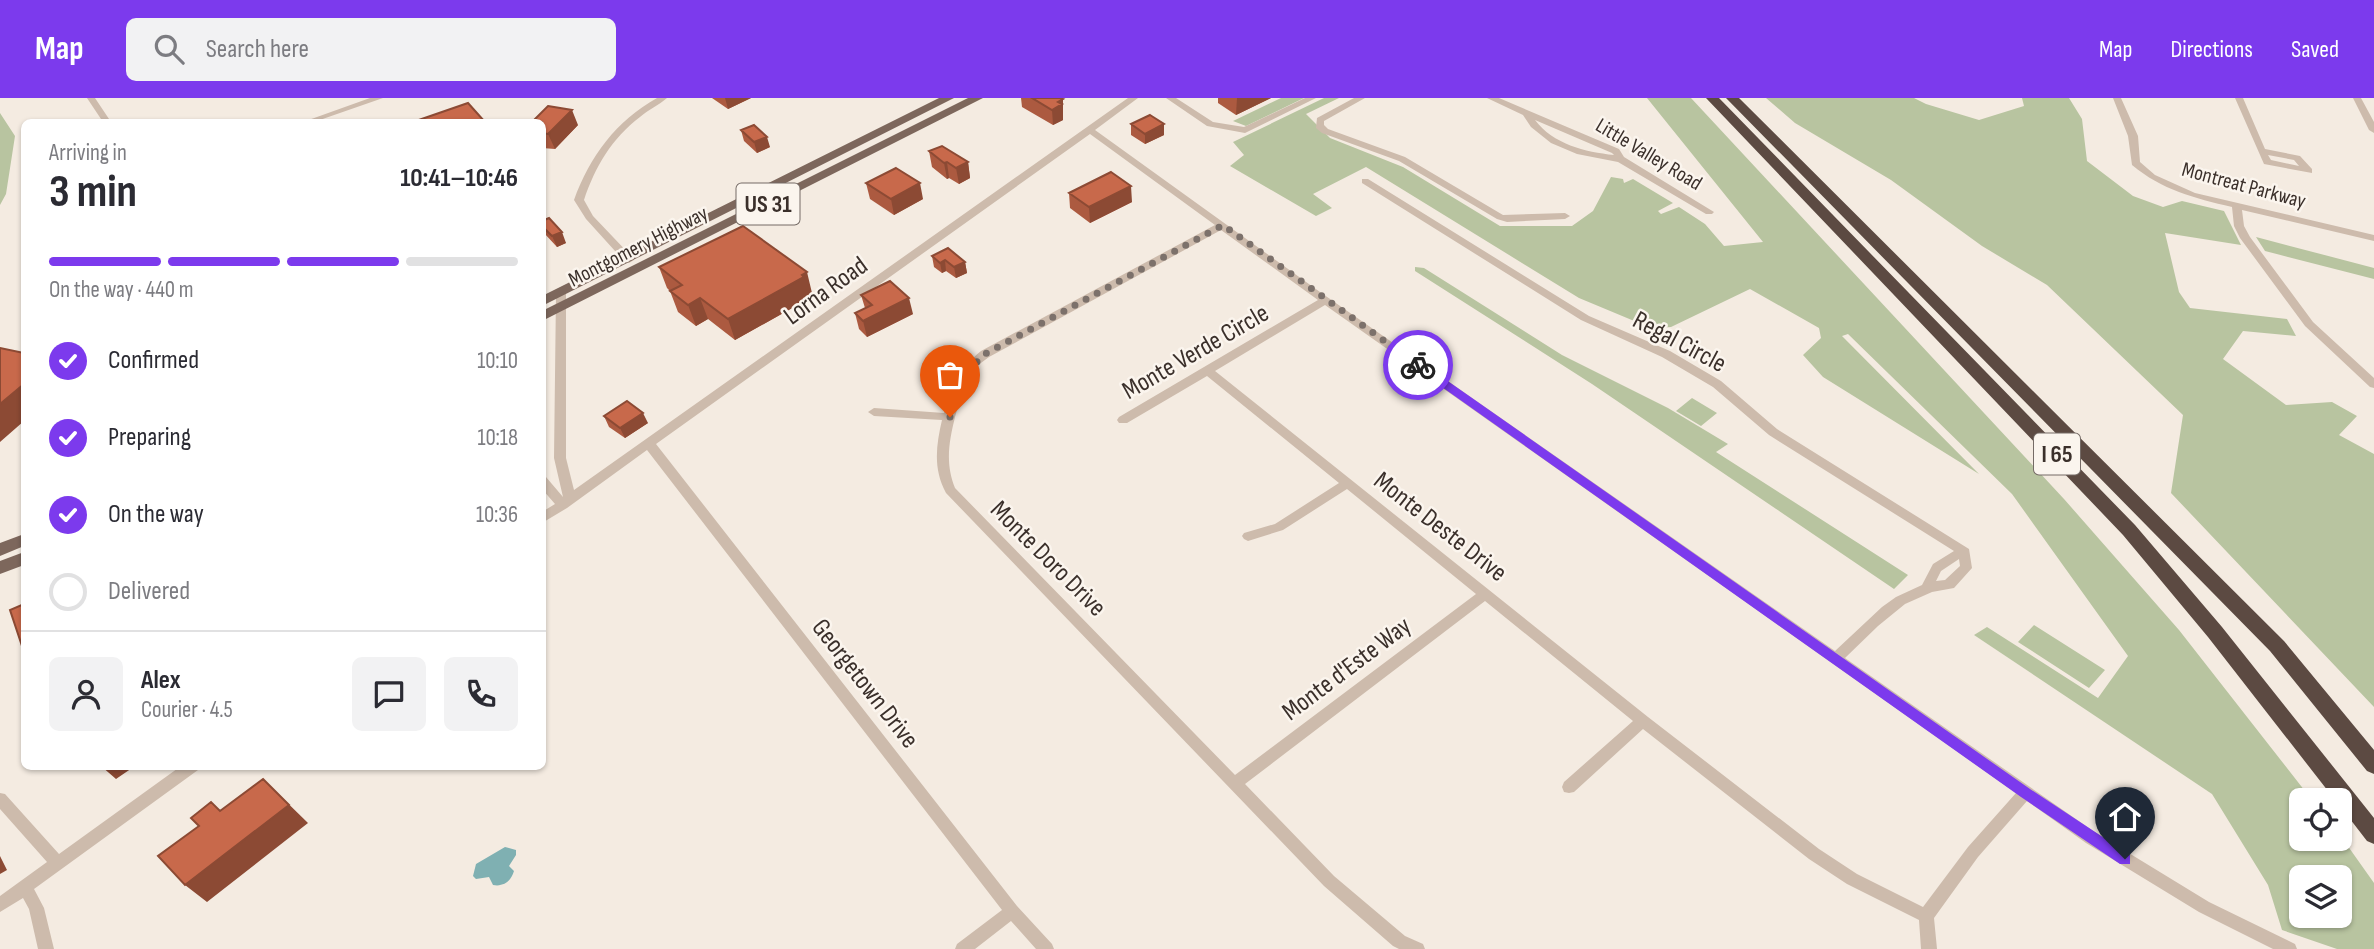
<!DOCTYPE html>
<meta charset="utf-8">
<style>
:root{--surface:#fff;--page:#f2f2f3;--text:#2b2b33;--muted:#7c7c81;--line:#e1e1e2;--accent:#7c3aed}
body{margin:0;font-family:"Sofia Sans Condensed",sans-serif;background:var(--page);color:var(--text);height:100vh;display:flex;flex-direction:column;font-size:26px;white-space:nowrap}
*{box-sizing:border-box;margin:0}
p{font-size:23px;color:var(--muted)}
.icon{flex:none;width:38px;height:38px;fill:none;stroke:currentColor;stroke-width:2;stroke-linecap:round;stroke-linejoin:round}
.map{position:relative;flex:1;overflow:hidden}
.side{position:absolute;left:21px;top:21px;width:525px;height:651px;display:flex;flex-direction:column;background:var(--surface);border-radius:10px;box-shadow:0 2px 5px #0004}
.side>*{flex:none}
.controls{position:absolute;left:2289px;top:690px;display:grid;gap:14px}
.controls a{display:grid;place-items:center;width:63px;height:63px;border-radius:10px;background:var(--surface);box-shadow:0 2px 5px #0004;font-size:35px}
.pin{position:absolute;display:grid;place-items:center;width:60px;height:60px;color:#fff;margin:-72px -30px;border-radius:50% 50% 50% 0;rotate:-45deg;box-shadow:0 0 7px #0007}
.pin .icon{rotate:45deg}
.courier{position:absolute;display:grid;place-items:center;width:70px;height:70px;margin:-35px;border:5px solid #7c3aed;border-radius:50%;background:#fff;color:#222;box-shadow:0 2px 9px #0007}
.overview em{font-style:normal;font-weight:700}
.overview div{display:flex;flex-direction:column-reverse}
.overview{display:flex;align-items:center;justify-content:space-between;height:119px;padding:0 28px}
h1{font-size:46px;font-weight:700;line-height:52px}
.bar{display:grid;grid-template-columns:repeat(4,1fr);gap:10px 7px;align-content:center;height:84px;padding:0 28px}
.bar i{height:9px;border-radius:5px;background:var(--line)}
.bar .on{background:var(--accent)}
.bar p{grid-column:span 4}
.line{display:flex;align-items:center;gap:18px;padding:0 28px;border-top:2px solid var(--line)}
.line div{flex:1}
.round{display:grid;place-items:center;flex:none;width:74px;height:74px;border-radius:10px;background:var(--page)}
ol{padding:0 28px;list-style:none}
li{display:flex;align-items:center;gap:21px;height:77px}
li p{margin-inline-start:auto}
li .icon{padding:7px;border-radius:50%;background:var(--accent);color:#fff;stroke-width:4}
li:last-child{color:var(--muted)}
li i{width:38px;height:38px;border:4px solid var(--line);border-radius:50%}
header{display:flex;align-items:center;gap:42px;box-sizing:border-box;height:98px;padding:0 35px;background:var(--accent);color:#fff}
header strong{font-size:33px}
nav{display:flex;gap:38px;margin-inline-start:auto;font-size:24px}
.search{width:490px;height:63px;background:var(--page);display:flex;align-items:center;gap:18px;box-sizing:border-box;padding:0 24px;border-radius:10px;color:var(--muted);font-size:26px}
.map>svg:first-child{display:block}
.green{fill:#b8c4a0;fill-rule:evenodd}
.water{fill:#7fb0b2}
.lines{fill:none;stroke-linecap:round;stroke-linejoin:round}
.minor{fill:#cdbbac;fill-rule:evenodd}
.major{fill:#7d675c;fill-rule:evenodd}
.highway{fill:#5c4a42;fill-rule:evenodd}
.wall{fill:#ac5a40}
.shaded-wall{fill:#8c4a34}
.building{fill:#c8694b;stroke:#8c4a34;stroke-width:2}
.route{fill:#7c3aed}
.done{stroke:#7c716b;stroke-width:7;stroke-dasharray:0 12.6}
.labels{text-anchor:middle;stroke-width:5;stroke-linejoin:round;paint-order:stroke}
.far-street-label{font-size:21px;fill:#3b302b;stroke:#fbf5ee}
.shield{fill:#fbf5ee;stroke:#756b66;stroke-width:2}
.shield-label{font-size:24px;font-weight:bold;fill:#3b302b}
.street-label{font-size:26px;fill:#3b302b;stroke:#fbf5ee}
</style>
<header>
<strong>Map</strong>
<div class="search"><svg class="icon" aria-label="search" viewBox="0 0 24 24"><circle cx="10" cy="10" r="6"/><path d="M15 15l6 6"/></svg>Search here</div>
<nav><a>Map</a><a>Directions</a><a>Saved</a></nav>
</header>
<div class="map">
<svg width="2374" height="851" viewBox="0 0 2374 851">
<rect width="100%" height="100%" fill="#f4ebe1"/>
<!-- green -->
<path class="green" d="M1281,0H1304L1246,28L1233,23Z
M1324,0H1339L1306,16L1330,40L1403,69L1500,128H1572L1593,113L1611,79L1623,81L1624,85L1633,81L1673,105L1658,113L1661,116L1679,109L1705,126L1724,148L1763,144L1647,0H1691L2064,401L2179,532L2312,702H2301V740H2340V737L2374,785V851H2337L2282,832L2268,787L2212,696L1974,537L1987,529L2098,600L2128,558L2012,396L1848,236L1842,238L1979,376L1823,279L1803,257L1821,240L1819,230L1750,191L1671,229L1651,230L1579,200L1366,69L1313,96L1332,110L1316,118L1230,68L1244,57L1233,44ZM2301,779H2340V817H2301Z
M1766,0H1914L1926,6L1979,22L2024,8L2022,0H2069L2082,21L2087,63L2133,98L2163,109L2182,103L2224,113L2241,147L2165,135L2179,194L2190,210L2287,221L2296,238L2243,233L2223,261L2286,307L2332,304L2357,318L2339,337L2374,356V609L2171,395L2183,317L2047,187L1982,148L1891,82L1795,25Z
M0,15L15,38L6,96L0,107Z
M2256,139L2374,170V181L2265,153Z
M1415,169L1424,170L1562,257L1668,310L1728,346L1716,354L1908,477L1894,491L1592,286L1415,173Z
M1692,300L1717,315L1701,328L1676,313Z
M2034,527L2105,572L2089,590L2018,544Z"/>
<!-- water -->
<path class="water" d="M505,749L516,752V757L509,768L514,773C511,783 504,789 493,787L489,779L476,781L473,778L476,766Z"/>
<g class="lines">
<!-- minor -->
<path class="minor" d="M87,0H95L111,24H103Z
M370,0H383L314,24H303Z
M657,0H667C659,7 648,12 640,19C612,40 595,69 584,102L593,118L633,160L634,162L629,165L625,164L586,121L574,102C590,58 616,23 657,0Z
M1128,0H1138L1095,32L1320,194L1835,553L1882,509L1896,499L1922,487L1933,466L1954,453L1769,337L1713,289L1662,259L1581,222L1362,85V81H1368L1589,218L1670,253L1721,283L1777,331L1969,451L1972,470L1954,490L1932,494L1905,506L1878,528L1845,560L2096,735L2209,804L2295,846L2297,851H2273L2199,814L2086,745L2027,703L1978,759L1934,820L1937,851H1921L1919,822L1847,786L1809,761L1643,631L1574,694L1569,695L1564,694L1562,689L1564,684L1633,623L1485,503L1245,686L1334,778L1405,838L1423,846L1425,851H1399L1393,848L1324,788L946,395C933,371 936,348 942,322L874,318L868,314L874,310L944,315C952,288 959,271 981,253L1215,127L1090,36L656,346L1017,808L1052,846L1054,851H1036L1011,823L975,851H955L957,846L1002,812L647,352L567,410L542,425V414L555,406L542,391V378L546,379L563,399L554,360L556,196L561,193L566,196V360L574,392ZM1221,132L1318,202L1119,319L1117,322L1119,325H1127L1207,278L1339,385L1275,426L1244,435L1242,438L1244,441L1248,443L1283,432L1347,391L1476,496L1235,677L955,390C945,365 949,344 955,319C959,306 961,291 969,278C974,270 982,264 989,259ZM1325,207L2016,695L1968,749L1923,809L1857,776L1819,751L1648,619L1215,273ZM1959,461L1960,468L1945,482L1936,483L1941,473Z
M1166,0H1176L1213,24L1244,29L1305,0H1316L1245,35L1207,28Z
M1354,0H1365L1324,23V27L1328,31L1405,59L1503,117L1565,115L1570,118L1565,121L1507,124L1497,121L1399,63L1322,35L1316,30L1317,20Z
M1487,0H1499L1619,51L1624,59L1714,114L1712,116H1706L1618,64L1577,56L1551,45L1531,29L1523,17ZM1535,22L1612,55L1614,57C1585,54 1553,46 1535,22Z
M2113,0H2121L2138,38L2140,64L2155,77L2195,95L2374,137V143L2242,112L2244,128L2250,139L2313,224L2374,280V290L2370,289L2305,228L2240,140L2234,128L2232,109C2194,100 2162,92 2132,67L2128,38Z
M2235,0H2243L2265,51L2300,58L2312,71V75L2264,66ZM2268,57L2294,62L2299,68L2271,62Z
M2353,0H2361L2374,24V35L2369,32Z
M181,668H200L198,672L34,791L44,810L54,851H38L29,811L23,800L0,814V798L47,764L0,711V695L5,696L59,756Z"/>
<!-- major -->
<path class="major" d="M939,0H954L542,208V198Z
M968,0H983L542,223V213Z
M24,436V448L0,458V445Z
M24,454V467L0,476V463Z"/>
<!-- highway -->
<path class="highway" d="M1706,0H1719L2135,427L2222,529L2374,720V746L2367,743L2340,708V702H2335L2208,539L2123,437Z
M1726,0H1739L2284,543L2374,652V676L2367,673L2270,553Z"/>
</g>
<!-- wall -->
<path class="wall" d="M712,0H751L728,11Z
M1021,0H1060L1063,1V22L1053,27L1022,9Z
M1218,0H1271L1236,17L1218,5Z
M542,24L578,27L555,51L542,50Z
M1131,26L1164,37L1145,46L1131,37Z
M741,32L770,49L757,55L744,43Z
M929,53L968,64L970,80L959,86L949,80L947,81L932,69Z
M866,85L923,101L894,117L870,101Z
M1069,95L1132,104L1090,125L1070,110Z
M542,123L566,145L557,149L544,135L542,131Z
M932,158L965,164L967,175L956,180L946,173L942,175L934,169Z
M659,169L812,195L809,197L810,200L735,242L708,221L696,228L678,214L670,193L667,190Z
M861,197L913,216L867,239L859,231L855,215L865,210Z
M604,318L648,325L625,340L609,329Z"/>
<!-- shaded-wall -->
<path class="shaded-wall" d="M725,0H751L728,11Z
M1237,0H1271L1236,17Z
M1063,1V22L1053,27L1052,12L1058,4Z
M572,12L578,27L555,51L548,36Z
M1164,26V37L1145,46V36Z
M767,39L770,49L757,55L754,44Z
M947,64L949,80L947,81L944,65Z
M968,64L970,80L959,86L956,70Z
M920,85L923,101L894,117L891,101Z
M1131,88L1132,104L1090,125L1089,109Z
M562,134L566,145L557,149L552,138Z
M945,162L946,173L942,175L940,165Z
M965,164L967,175L956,180L954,169Z
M807,174L812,195L809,197L810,200L735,242L728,221Z
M700,200L708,221L696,228L688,207Z
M909,200L913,216L867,239L863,223Z
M24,286V323L0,344V306Z
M643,315L648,325L625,340L620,330Z
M101,668H135L116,681Z
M263,681L308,725L207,804L185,787Z
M0,758L7,772L0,776Z"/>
<!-- building -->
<path class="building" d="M1032,0H1060L1063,1L1058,4L1062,6L1052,12Z
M468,5L485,24H413Z
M548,8L572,12L548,36L542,35V24H532Z
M1150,17L1164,26L1145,36L1131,26Z
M754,27L767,39L754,44L741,32Z
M942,48L968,64L956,70L947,64L944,65L929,53Z
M896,70L920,85L891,101L866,85Z
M1111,74L1131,88L1089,109L1069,95Z
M549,120L562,134L552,138L542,128V123Z
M743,128L807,174L802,177L804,179L728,221L700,200L688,207L670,193L682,187L659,169Z
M948,150L965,164L954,169L945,162L940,165L932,158Z
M890,183L909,200L863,223L855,215L872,207L861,197Z
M0,250L24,255V286L0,306Z
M627,303L643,315L620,330L604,318Z
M24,506V554L10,512Z
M263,681L289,707L185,787L158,758L199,728L191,720L211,704L220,713Z"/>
<!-- route -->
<path class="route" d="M1415,265H1422L2030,691L2130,757V766H2120L2021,699L1415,270Z"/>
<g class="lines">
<!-- done -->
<path class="done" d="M950,319L965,275L985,256L1223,127L1418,267"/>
</g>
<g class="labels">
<!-- far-street labels -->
<g class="far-street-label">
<text transform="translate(1649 56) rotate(31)" y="7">Little Valley Road</text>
<text transform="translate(2244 87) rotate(15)" y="7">Montreat Parkway</text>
<text transform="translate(638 148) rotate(-27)" y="7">Montgomery Highway</text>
</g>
<!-- shield labels -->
<g class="shield">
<rect x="736.5" y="85.5" width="63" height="41" rx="5"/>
<rect x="2034" y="335.5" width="46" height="41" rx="5"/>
</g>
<g class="shield-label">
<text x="768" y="114">US 31</text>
<text x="2057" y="364">I 65</text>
</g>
<!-- street labels -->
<g class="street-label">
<text transform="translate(825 192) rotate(-36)" y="9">Lorna Road</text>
<text transform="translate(1680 243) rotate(28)" y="9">Regal Circle</text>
<text transform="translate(1195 253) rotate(-30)" y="9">Monte Verde Circle</text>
<text transform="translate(1441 428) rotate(38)" y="9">Monte Deste Drive</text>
<text transform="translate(1049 460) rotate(45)" y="9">Monte Doro Drive</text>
<text transform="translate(1346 570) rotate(-37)" y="9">Monte d'Este Way</text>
<text transform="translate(866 585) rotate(52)" y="9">Georgetown Drive</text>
</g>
</g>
</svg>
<div class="controls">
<a><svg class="icon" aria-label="locate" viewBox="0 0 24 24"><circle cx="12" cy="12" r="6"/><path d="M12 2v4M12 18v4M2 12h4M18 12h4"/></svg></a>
<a><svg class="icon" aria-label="layers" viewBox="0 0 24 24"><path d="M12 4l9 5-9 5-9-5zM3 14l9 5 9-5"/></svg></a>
</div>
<div class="pin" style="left:950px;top:319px;background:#ea580c"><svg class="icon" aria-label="bag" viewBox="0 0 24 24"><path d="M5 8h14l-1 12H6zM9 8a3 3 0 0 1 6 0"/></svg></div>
<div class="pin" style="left:2125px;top:761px;background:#1f2937"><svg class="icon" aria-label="home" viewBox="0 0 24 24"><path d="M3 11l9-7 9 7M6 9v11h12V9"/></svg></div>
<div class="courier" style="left:1418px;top:267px"><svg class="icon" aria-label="bike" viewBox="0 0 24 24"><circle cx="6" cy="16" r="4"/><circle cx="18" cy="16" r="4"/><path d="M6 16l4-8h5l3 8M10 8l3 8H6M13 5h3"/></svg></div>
<section class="side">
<div class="overview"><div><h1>3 min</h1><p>Arriving in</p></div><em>10:41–10:46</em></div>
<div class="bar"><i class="on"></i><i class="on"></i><i class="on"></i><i></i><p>On the way · 440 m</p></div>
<ol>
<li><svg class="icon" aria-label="check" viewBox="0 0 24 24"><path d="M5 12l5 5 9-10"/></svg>Confirmed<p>10:10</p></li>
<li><svg class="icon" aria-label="check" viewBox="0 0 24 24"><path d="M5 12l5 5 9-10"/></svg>Preparing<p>10:18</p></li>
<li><svg class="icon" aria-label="check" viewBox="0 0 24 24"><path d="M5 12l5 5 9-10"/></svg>On the way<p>10:36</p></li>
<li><i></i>Delivered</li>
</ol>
<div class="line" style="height:126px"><a class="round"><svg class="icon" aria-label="person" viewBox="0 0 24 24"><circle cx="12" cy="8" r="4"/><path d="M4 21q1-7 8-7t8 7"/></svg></a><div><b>Alex</b><p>Courier · 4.5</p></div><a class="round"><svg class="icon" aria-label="chat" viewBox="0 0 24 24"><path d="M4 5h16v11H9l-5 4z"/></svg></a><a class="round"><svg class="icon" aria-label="phone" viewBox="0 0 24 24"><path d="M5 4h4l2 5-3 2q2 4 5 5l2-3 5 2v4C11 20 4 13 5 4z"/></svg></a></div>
</section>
</div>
